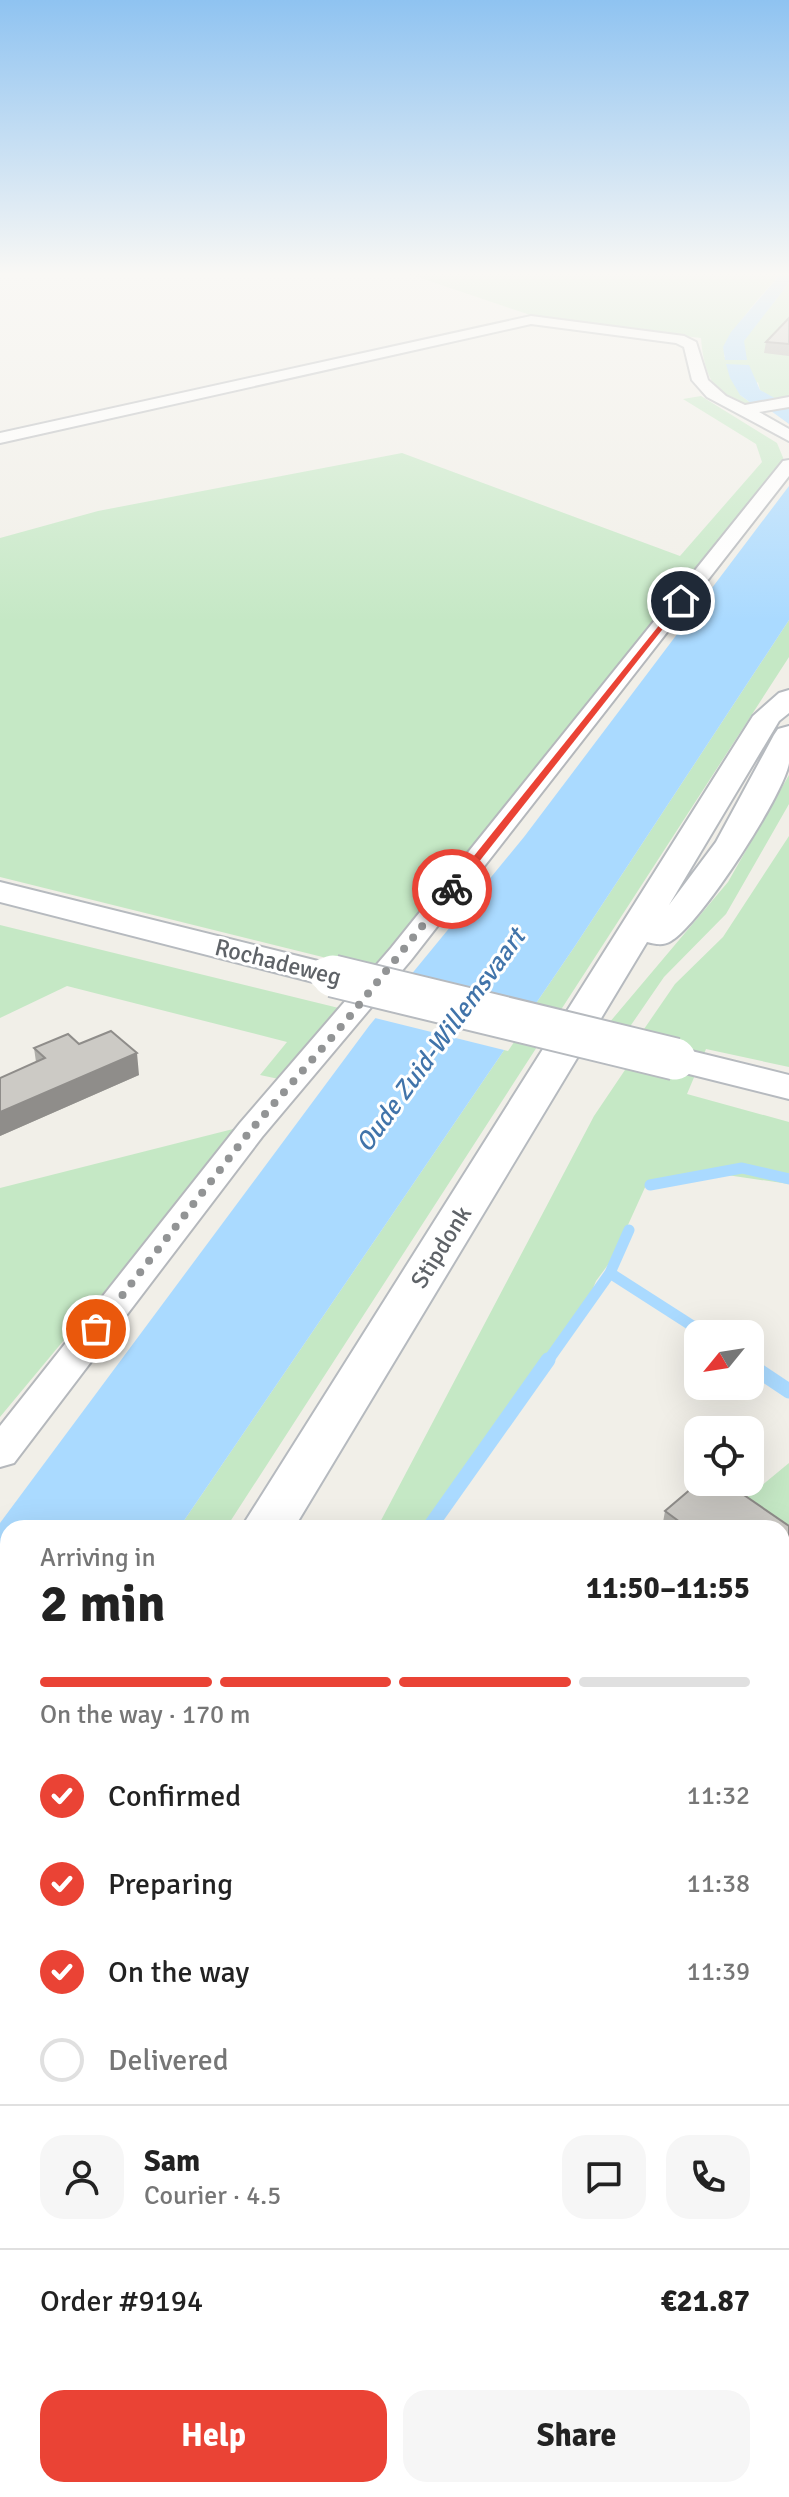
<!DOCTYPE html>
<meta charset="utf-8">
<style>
:root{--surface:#fff;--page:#f6f6f6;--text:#222;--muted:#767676;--line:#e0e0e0;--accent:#ea4335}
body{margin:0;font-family:Signika,sans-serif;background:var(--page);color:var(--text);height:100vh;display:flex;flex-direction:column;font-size:30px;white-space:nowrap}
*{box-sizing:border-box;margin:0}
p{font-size:26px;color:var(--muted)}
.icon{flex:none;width:44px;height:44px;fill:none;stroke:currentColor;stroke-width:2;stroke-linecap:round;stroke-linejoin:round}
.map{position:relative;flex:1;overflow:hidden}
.drawer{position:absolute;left:0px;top:1520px;width:790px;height:978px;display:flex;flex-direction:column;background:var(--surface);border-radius:24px 24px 0 0;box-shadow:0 8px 32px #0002}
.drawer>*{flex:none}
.needle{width:52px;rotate:240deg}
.tools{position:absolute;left:684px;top:1320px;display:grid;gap:16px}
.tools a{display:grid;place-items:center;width:80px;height:80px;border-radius:16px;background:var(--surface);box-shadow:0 8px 32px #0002;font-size:40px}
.pin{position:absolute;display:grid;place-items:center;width:68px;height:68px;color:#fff;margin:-34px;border:4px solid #fff;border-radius:50%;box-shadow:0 2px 8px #0007}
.courier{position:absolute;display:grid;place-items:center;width:80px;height:80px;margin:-40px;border:6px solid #ea4335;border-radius:50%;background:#fff;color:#222;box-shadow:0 2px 10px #0007}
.summary em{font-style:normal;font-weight:700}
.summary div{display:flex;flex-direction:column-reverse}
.summary{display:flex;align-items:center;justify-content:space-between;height:136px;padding:0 40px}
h1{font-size:52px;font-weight:700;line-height:60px}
.bar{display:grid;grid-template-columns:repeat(4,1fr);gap:12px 8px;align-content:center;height:96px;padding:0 40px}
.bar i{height:10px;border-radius:6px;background:var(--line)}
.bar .on{background:var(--accent)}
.bar p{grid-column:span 4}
.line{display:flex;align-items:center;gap:20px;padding:0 40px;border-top:2px solid var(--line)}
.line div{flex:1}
.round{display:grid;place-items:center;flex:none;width:84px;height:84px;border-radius:24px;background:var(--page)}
ol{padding:0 40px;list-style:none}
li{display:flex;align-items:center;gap:24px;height:88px}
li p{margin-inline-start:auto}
li .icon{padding:8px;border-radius:50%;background:var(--accent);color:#fff;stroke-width:4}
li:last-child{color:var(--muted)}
li i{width:44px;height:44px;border:4px solid var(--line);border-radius:50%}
.action{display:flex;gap:16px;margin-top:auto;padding:16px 40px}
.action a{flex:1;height:92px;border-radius:24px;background:var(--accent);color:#fff;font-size:32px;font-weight:700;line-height:92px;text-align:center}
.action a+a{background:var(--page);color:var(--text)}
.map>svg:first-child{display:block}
.green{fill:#c5e8c5}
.water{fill:#aadaff}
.pier{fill:#f1efe8}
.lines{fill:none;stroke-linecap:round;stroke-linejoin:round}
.stream-far2{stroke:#aadaff;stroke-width:11}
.stream-far1{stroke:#aadaff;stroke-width:15}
.stream{stroke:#aadaff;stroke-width:19}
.street-casing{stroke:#b5b8bc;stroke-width:4}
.secondary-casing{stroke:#b6babf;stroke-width:4}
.street{fill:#fff;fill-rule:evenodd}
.secondary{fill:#fff;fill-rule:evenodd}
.secondary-bridge-far1-casing{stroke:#b6babf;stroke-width:35;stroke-linecap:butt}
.secondary-bridge-casing{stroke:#b6babf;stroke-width:45;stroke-linecap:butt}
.secondary-bridge-far1{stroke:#fff;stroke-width:32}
.secondary-bridge{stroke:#fff;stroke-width:41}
.wall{fill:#afaea9}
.shaded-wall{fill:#8f8d8a}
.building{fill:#cccac5;stroke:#8f8d8a;stroke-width:2}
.route{fill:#ea4335}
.done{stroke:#929495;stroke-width:8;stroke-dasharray:0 14.4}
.labels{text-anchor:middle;stroke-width:6;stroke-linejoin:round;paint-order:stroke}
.street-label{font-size:24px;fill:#5f6368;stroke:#fff}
.water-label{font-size:26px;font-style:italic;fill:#4174aa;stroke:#fff}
</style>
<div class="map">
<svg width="789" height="2497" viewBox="0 0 789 2497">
<rect width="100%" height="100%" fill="#f1efe8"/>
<!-- green -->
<path class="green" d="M403,272H782C767,289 722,337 724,357L742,349L743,341L789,283V398L775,400L760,390L758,382L740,395L751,403C713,406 703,367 701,338L545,320Z
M701,396L777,443L784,460L780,467L383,972L0,877V538L98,511L402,453L680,556L762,462L756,444L683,399Z
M789,620V657L226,1528H179L575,946Z
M789,775V804L726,914L664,977L629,1028L609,1023L728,882Z
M789,836V1067L706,1049L687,1094L789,1122V1184L720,1174L647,1183L613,1258L596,1281L578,1325L445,1513L433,1528H377L594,1116L629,1064L642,1032L675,984L723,937Z
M0,925L351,1011L293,1082L260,1075L287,1042L67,986L0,1018Z
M241,1127L0,1417V1188Z
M789,1463V1575L782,1528L717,1522Z
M8,1783V1864L0,1876V1795Z"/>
<!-- water -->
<path class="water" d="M782,272H789V283L744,341L747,360H725L723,347L731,332Z
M726,364L749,365L760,390L789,406V424L760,403H751L740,395L730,378Z
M789,486V620L575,946L179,1528H8V1783L0,1795V1523L369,1026L524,837Z"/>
<!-- pier -->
<path class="pier" d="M406,975L538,1007L508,1051L371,1017Z"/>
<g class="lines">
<!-- stream-far2 -->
<path class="stream-far2" d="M650,1185L742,1168L789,1179
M610,1273L629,1230
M547,1362L610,1273L705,1334"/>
<!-- stream-far1 -->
<path class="stream-far1" d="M750,1365L789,1391
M429,1528L548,1360"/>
<!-- stream -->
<path class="stream" d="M0,2224L8,2210"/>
<defs>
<path id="street" d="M531,316L684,336L696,342L708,380L726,396L745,405L789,397V407L759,412L789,429V441L707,397L692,380L684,347L676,343L531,324L0,443V433Z
M789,460V476L411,960L262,1137L14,1463L0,1467V1426L240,1123L391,948L783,461Z"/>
<path id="secondary" d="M789,690V713L779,721L669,905L716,842L774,735L778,729L789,726C789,738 789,752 789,763C784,795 699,926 671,941C663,946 655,944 647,942L294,1528H241L753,716L779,693Z
M0,882L338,966L343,974L338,982L325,985L0,902Z
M675,1047L789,1075V1099L661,1067L656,1059L661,1051Z
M8,1915V1987L0,1990V1919Z"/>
</defs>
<!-- street casing -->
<use href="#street" class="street-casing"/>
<!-- secondary casing -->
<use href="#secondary" class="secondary-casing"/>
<!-- street -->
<use href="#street" class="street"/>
<!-- secondary -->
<use href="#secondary" class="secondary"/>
<defs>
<path id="secondary-bridge-far1" d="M325,974L341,978"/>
<path id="secondary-bridge" d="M333,976L675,1059"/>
</defs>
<!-- secondary-bridge-far1 casing -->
<use href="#secondary-bridge-far1" class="secondary-bridge-far1-casing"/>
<!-- secondary-bridge casing -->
<use href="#secondary-bridge" class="secondary-bridge-casing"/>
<!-- secondary-bridge-far1 -->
<use href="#secondary-bridge-far1" class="secondary-bridge-far1"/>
<!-- secondary-bridge -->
<use href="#secondary-bridge" class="secondary-bridge"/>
</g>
<!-- wall -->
<path class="wall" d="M789,318V356L764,353L766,342Z
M79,1044L139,1075L0,1136V1078L36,1062L34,1048Z
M699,1482L782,1528H662L665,1511Z
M782,1830L789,1835V1977L782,1971Z
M782,2068L789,2075V2261L782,2254Z"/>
<!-- shaded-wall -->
<path class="shaded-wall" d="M137,1053L139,1075L0,1136V1112Z
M789,1744V1770L782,1778V1751Z
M201,2490H219L213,2497H194Z
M428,2490H434L428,2497H422Z"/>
<!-- building -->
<path class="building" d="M789,318V344L766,342Z
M111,1031L137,1053L0,1112V1078L45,1058L34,1048L68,1034L79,1044Z
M699,1482H725L789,1526V1744L782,1751V1528H688L665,1511Z
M782,1830L789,1835V1934L782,1928Z
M782,2068L789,2075V2218L782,2211Z
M71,2490H201L194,2497H76Z
M385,2490H428L422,2497H390L385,2491Z"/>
<!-- sky -->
<linearGradient id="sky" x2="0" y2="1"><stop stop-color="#8fc3f1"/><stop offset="0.44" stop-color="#f9f8f5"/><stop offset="1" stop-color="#f9f8f5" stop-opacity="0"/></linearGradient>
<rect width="789" height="622" fill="url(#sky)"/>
<!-- route -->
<path class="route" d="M681,598L684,602L456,891H449V887Z"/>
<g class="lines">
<!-- done -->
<path class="done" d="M96,1329L251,1130L346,1021L452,889"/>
</g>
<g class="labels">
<!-- street labels -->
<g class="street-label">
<text transform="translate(278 962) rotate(14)" y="8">Rochadeweg</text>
<text transform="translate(441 1247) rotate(-58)" y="8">Stipdonk</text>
</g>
<!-- water labels -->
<g class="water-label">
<text transform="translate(440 1040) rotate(-54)" y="9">Oude Zuid-Willemsvaart</text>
</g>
</g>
</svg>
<div class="tools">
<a><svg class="needle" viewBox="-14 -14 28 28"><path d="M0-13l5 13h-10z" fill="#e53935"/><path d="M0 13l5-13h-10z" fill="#767676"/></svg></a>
<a><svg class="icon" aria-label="locate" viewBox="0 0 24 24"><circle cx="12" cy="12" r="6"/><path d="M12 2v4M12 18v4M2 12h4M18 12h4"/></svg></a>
</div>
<div class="pin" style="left:96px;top:1329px;background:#ea580c"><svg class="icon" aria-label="bag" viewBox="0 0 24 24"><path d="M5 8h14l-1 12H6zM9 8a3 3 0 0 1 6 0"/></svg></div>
<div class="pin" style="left:681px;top:601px;background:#1f2937"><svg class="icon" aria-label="home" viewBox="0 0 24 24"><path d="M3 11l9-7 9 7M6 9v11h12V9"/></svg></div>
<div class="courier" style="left:452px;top:889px"><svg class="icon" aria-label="bike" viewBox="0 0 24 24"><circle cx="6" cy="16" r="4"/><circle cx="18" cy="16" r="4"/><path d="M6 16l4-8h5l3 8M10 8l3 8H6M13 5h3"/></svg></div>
<section class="drawer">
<div class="summary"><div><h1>2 min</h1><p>Arriving in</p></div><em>11:50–11:55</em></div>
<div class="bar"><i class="on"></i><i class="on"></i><i class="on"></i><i></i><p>On the way · 170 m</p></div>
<ol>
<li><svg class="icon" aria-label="check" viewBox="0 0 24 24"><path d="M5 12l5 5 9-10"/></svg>Confirmed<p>11:32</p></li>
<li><svg class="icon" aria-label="check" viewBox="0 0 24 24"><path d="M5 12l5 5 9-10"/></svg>Preparing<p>11:38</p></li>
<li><svg class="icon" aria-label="check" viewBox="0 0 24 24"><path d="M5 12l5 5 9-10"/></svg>On the way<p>11:39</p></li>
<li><i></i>Delivered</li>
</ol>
<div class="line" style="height:144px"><a class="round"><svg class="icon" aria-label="person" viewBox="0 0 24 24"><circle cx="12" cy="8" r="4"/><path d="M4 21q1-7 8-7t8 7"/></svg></a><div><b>Sam</b><p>Courier · 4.5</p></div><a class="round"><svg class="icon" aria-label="chat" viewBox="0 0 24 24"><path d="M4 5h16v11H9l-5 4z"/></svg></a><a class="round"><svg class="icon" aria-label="phone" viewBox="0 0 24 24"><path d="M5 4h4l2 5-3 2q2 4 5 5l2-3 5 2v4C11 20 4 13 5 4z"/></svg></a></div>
<div class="line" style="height:104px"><div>Order #9194</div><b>€21.87</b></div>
<div class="action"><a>Help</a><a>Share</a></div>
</section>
</div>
